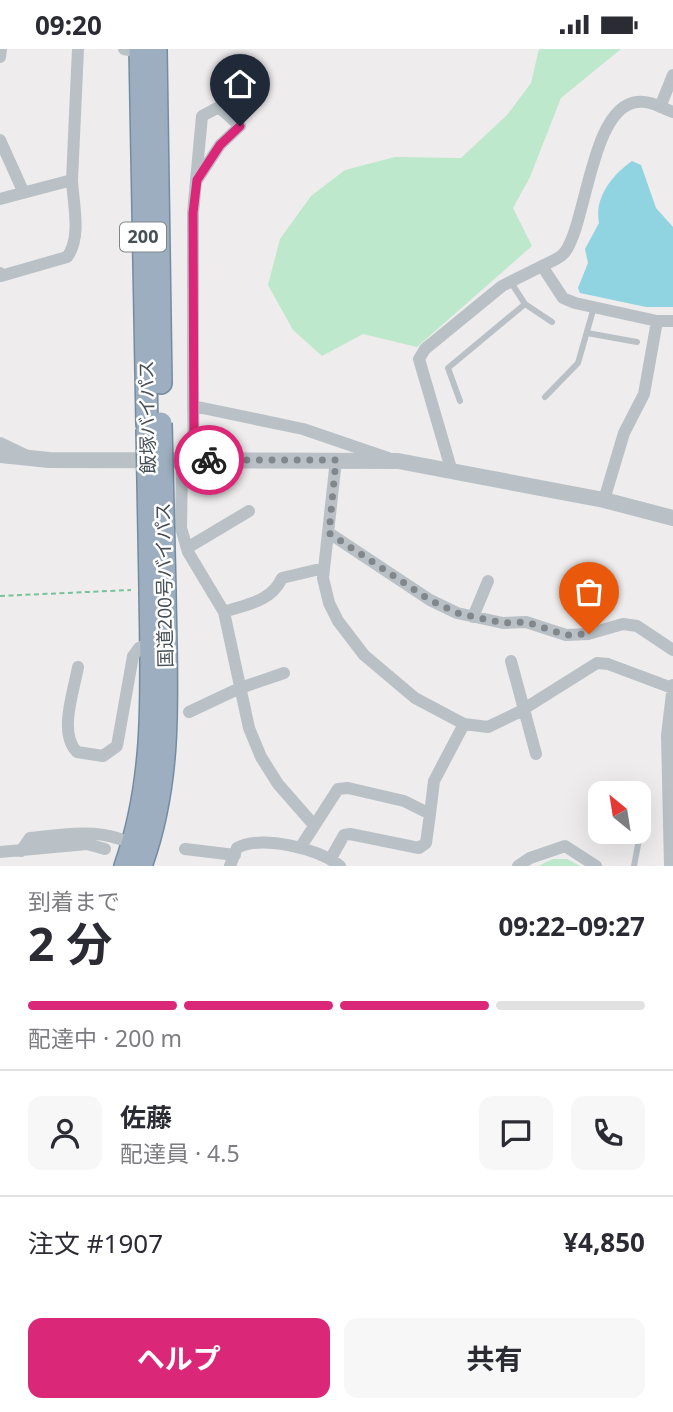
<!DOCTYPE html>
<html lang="ja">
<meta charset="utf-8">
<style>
:root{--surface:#fff;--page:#f7f7f7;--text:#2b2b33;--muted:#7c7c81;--line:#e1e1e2;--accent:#db2777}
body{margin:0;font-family:"Noto Sans","Noto Sans JP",sans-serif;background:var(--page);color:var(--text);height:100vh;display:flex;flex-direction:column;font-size:26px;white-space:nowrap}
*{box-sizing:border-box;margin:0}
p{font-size:23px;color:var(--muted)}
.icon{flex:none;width:38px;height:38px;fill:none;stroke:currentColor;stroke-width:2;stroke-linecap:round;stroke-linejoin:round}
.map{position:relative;height:817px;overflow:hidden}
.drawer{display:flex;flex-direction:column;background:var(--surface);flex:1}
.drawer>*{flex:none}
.needle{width:46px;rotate:330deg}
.buttons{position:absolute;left:588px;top:732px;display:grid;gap:14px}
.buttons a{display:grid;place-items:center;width:63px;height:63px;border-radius:14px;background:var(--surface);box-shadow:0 7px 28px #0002;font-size:35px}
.pin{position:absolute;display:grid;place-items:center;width:60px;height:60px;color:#fff;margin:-72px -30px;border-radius:50% 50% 50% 0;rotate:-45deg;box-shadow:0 0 7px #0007}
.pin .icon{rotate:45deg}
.courier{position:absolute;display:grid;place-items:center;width:70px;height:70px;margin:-35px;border:5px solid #db2777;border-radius:50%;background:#fff;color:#222;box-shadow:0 2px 9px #0007}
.head em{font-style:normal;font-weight:700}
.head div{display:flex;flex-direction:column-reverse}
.head{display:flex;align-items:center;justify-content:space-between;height:119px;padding:0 28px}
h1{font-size:46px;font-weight:700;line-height:52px}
.bar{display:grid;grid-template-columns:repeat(4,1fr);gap:10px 7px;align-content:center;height:84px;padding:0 28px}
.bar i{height:9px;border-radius:5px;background:var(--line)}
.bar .selected{background:var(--accent)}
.bar p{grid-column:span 4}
.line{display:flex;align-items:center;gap:18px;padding:0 28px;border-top:2px solid var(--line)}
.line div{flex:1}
.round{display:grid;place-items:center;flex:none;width:74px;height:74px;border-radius:14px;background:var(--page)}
.button{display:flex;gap:14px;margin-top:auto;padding:14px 28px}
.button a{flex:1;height:80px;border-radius:14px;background:var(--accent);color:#fff;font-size:28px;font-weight:700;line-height:80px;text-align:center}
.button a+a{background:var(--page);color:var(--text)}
.status{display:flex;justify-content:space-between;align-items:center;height:49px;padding:0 35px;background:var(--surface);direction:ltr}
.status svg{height:19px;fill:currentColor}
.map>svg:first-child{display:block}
.green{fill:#bee8cc}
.water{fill:#90d3e1}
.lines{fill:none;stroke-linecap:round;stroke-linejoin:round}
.trunk-casing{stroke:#748ca1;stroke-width:24}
.path{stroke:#7ac29b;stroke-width:2;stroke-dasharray:5 3.5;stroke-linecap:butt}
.service{stroke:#b9c1c7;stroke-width:6}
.minor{stroke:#b9c1c7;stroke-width:12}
.tertiary{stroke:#b9c1c7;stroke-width:16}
.trunk{stroke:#9caebf;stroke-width:21}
.trunk-bridge-casing{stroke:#748ca1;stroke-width:24;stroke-linecap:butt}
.trunk-bridge{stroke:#9caebf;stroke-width:21}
.done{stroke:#81878b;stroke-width:7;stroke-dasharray:0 12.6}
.route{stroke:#db2777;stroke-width:9}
.labels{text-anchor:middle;stroke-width:5;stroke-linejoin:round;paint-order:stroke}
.shield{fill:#fff;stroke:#7e8489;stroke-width:2}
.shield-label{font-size:18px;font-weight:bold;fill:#465057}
.street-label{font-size:19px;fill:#465057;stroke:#fff}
</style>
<div class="status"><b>09:20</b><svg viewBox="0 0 49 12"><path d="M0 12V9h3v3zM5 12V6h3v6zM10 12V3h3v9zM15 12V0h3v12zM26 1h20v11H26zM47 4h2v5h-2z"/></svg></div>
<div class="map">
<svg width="673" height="817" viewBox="0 0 673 817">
<rect width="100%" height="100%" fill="#eeecec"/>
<!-- green -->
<path class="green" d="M539,0H621L561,49L530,128L513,159L532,197L417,298L363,285L322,307L293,281L268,236L280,190L311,147L345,121L395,108L461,109L507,66L531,34Z
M553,810H567L580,817H538Z"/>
<!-- water -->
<path class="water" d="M632,112L641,116L656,159L673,178V258H646L580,244L578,239L588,214L585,200L599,174C594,149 612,126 632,112Z"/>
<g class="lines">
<defs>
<path id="trunk" d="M140,0L147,375
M156,0L161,334
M125,817C157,727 151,633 150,539
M141,817C174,727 166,636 165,542"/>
</defs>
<!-- trunk casing -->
<use href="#trunk" class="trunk-casing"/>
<!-- path -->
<path class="path" d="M0,547L131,541"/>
<!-- service -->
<path class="service" d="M525,255L552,273
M587,284L637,293
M545,348L578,314L594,258
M460,352L448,319L525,255L510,232
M634,817L641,780"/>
<!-- minor -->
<path class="minor" d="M124,0L145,4
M0,8L1,0
M660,58L673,26
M0,91L23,142
M197,131L220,96L240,77L219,58L202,67L193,164V357L303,380L388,409
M0,150L72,131L78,0
M542,217C549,213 560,210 565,203C587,173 591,58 637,53C650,51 662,59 673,63
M0,224L1,227L67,208C82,189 73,154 72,131
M193,357L194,411
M0,394L25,406
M182,411L181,479L188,503L224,563L249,679L261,708L278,735L313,775
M336,411L323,529L329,554L338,572L364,606L415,649L464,675L488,678L519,663L597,614L608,615L672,639
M452,423L419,310L425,300L502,237L542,217L563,249L575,254L657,272
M604,451L624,384L644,345L657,272H673
M329,484L430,551L457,564L503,574L526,573L566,586L588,585L623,575L637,577L673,601
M187,499L249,462
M224,563C247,555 271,553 282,529L324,519
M473,568L488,532
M511,612L536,705
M78,618C74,642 58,684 77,703L103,707L117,697L133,607L139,599L150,594
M189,663L240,639L284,624
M300,799L338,740L348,739L404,752L430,765L434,732L464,675
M185,800L235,806
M21,802L30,789C60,786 92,780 120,790
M0,803L87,795L105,800
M331,809L344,786L350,785L419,799L426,794L430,765
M230,817L237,799C261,786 319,799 340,817
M518,817L530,809L565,797L596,817
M670,817L667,686L673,636"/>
<!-- tertiary -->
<path class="tertiary" d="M0,406L49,411L398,412L604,451L673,469"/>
<!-- trunk -->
<use href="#trunk" class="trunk"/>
<defs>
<path id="trunk-bridge" d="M161,374L165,542
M147,380L150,539"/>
</defs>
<!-- trunk-bridge casing -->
<use href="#trunk-bridge" class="trunk-bridge-casing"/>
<!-- trunk-bridge -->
<use href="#trunk-bridge" class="trunk-bridge"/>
</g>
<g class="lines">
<!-- done -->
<path class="done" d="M209,411H336L329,484L430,551L457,564L503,574L526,573L566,586L589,585"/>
<!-- route -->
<path class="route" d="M209,411H194L193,164L197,131L220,96L240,77"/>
</g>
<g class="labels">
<!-- shield labels -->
<rect class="shield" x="120" y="173.5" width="46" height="29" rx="5"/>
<g class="shield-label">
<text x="143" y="194">200</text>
</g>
<!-- street labels -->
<g class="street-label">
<text transform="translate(147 368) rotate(-91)" y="7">飯塚バイパス</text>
<text transform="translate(164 536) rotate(-91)" y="7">国道200号バイパス</text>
</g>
</g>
</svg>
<div class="buttons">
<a><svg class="needle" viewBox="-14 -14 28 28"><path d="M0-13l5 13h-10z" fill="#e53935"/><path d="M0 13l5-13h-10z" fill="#7c7c81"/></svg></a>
</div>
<div class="pin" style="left:589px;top:585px;background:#ea580c"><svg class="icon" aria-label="bag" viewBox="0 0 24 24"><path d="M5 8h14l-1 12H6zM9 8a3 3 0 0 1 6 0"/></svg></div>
<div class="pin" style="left:240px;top:77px;background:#1f2937"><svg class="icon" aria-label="home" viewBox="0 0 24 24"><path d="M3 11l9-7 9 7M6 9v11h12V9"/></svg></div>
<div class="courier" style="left:209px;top:411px"><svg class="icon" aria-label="bike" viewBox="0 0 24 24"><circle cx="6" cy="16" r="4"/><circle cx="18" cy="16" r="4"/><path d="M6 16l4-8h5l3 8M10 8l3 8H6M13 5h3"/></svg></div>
</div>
<section class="drawer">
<div class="head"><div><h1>2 分</h1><p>到着まで</p></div><em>09:22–09:27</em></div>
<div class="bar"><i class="selected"></i><i class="selected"></i><i class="selected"></i><i></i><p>配達中 · 200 m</p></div>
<div class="line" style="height:126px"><a class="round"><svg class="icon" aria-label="person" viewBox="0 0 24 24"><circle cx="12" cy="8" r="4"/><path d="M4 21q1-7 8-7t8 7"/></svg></a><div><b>佐藤</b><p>配達員 · 4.5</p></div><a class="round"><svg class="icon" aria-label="chat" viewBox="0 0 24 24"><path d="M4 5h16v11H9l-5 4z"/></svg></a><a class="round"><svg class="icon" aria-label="phone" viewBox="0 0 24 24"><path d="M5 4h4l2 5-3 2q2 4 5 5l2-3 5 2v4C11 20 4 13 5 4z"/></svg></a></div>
<div class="line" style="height:91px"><div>注文 #1907</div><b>¥4,850</b></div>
<div class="button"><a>ヘルプ</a><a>共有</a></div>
</section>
